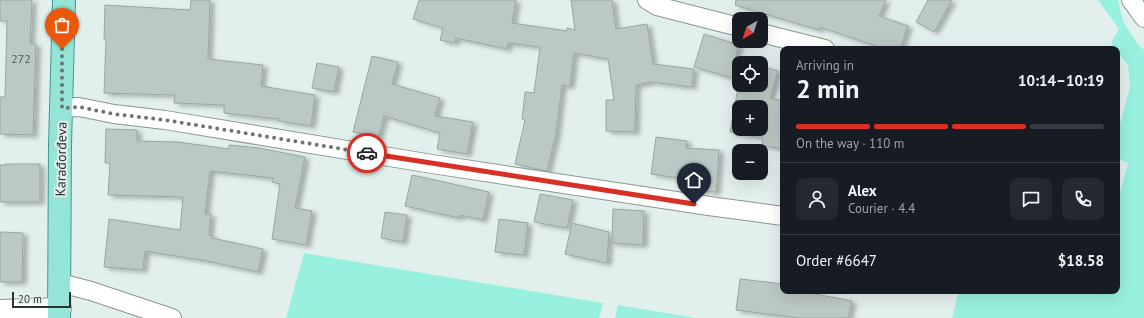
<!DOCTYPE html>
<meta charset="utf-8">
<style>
:root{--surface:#171b24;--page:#242831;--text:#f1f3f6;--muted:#9ea1a6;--line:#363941;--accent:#d93025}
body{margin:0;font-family:"PT Sans",sans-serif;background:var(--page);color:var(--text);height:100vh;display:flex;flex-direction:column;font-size:15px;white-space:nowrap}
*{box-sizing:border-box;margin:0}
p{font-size:13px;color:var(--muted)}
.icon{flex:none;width:22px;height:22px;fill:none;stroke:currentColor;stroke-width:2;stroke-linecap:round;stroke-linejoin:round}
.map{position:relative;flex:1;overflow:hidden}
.drawer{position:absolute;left:780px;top:46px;width:340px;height:248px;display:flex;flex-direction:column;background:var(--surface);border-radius:8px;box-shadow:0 4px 16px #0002}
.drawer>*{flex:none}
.needle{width:26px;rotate:219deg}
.buttons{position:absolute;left:732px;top:12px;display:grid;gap:8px}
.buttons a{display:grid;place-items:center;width:36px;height:36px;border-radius:8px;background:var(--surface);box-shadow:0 4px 16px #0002;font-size:20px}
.scale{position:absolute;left:12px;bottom:10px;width:59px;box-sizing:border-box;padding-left:4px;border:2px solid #2d3331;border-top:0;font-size:11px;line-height:14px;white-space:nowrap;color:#2d3331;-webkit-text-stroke:3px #e2f0ed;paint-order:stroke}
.pin{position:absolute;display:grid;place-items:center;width:34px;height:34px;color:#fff;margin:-41px -17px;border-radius:50% 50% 50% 0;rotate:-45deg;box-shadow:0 0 4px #0007}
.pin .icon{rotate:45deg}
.courier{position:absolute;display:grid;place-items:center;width:40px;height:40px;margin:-20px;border:3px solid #d93025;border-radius:50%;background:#fff;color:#222;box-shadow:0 1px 5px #0007}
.summary em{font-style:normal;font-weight:600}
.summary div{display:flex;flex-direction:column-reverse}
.summary{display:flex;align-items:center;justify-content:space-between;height:68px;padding:0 16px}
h1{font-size:26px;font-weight:600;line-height:30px}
.bar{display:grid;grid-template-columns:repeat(4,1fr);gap:6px 4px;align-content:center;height:48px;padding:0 16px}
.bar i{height:5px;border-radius:3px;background:var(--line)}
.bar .on{background:var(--accent)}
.bar p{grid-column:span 4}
.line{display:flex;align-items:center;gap:10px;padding:0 16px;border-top:1px solid var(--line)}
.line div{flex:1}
.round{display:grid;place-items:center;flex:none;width:42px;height:42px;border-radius:8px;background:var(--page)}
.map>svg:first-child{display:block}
.green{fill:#98f0df}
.building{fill:#bbc9c5;stroke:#99a7a4;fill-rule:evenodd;filter:url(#shadow)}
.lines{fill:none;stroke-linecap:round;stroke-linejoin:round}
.minor-casing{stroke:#899693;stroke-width:20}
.tertiary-casing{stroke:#899693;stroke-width:24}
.primary-casing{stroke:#429a8c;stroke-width:24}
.minor{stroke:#fff;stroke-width:18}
.tertiary{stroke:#fff;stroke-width:22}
.primary{stroke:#94e4d7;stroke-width:22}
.done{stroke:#6c7573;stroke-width:4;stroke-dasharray:0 7.2}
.route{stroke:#d93025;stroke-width:5}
.labels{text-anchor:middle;stroke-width:4;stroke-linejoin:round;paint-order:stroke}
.number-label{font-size:12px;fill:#505856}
.street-label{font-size:14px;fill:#2d3331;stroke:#e2f0ed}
</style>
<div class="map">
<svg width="1144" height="318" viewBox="0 0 1144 318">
<defs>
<filter id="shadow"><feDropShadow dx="4.5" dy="2.5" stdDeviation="2" flood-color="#0004"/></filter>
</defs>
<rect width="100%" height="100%" fill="#e2f0ed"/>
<!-- green -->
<path class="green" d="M1098,0H1118L1123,21L1137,43L1144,50V318H952L959,291H1117V203L1128,163L1117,158V135L1130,87L1128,65L1117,52V49H1115L1111,43L1119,29Z
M304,253L603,303L599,318H286Z
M618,305L696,318H615Z"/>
<!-- building -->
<path class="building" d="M0,0H32L30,44H36L33,135L0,134V97H5L7,21H0Z
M191,0H210L208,59L263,65L261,86L315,95L311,126L279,121V119L224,113V105L174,103L175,95L104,93L106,39H104L105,5L190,10Z
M419,0H516L512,23L567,31V28L575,30L571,0H612L616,29L647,24L653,64L694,69L692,87L651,82L636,85L635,132L606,131V100H614L608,59L574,53L570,86L562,85L556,134L547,171L515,164L525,120L522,119L525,92L534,93L540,47L508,43L507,49L456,38L455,43L440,40L443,28L413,19Z
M736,0H886L879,16L908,26L900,49H884L820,27L819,30L735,5Z
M928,0H952L934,32L916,22Z
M704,34L739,45L735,58L752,63H739V80L694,67Z
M372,56L398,62L392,84L440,98L435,116L473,122L467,154L437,149L440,133L384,116L379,136L353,132Z
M317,63L339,67L334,92L312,88Z
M761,66L778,71L770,98L783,101V149L762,145L763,138L730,132L739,82V85H761ZM739,107H761V129H739Z
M106,129L137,130V141L178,142L229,149V145L259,148L305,157L295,208L312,211L306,245L272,239L280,184L272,182L273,178L210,171L205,214H211L209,235L212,236V238L263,249L258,272L207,261L145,251L143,270L104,267L109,219L180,230L183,197L108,195L110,163H105Z
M656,137L687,141L686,148L719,150L716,192L686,189V179L651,174Z
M5,164H40V202H0V165H5Z
M412,175L489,192L483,220L460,215L459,218L405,206Z
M540,194L573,200L567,228L534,222Z
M613,209L644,211L643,245L612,243Z
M385,212L407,215L403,242L381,238Z
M499,219L528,223L524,255L495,252Z
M572,223L609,232L607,263L565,254Z
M0,232L23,233L22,282H0Z
M740,279L783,284V291H799L852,301L848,318H799L736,310Z"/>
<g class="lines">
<defs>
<path id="minor" d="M647,0L657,6L739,27
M1131,0L1144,18
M761,33L825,49
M61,108L79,107L114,114L165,120L432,164L709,206L783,216
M60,283L91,291L172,318"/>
<path id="tertiary" d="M0,311L60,309"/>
<path id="primary" d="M59,318L60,145L64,0"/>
</defs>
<!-- minor casing -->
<use href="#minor" class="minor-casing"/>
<!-- tertiary casing -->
<use href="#tertiary" class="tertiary-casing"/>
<!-- primary casing -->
<use href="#primary" class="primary-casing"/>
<!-- minor -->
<use href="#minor" class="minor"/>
<!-- tertiary -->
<use href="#tertiary" class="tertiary"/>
<!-- primary -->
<use href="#primary" class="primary"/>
</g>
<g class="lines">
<!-- done -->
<path class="done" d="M62,49V108L79,107L114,114L165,120L367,153"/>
<!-- route -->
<path class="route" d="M367,153L694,204"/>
</g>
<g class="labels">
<!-- number labels -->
<g class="number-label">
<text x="21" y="63">272</text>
</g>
<!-- street labels -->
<g class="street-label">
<text transform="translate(61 159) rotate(-89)" y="5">Karađorđeva</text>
</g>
</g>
</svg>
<div class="buttons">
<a><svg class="needle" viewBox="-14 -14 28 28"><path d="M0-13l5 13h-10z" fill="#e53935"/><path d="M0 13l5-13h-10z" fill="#9ea1a6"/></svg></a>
<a><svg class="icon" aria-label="locate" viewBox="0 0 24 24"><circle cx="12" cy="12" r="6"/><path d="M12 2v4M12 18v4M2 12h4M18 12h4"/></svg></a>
<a>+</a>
<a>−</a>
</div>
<div class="scale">20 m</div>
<div class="pin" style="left:62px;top:49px;background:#ea580c"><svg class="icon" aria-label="bag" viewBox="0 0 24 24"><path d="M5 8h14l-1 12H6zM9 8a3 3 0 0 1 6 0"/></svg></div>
<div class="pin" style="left:694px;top:204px;background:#1f2937"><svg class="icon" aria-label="home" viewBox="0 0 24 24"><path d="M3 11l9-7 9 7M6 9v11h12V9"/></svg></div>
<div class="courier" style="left:367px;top:153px"><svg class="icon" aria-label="car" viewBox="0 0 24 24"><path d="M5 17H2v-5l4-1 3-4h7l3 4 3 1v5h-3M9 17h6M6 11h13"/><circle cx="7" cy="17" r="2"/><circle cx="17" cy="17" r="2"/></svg></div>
<section class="drawer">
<div class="summary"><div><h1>2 min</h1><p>Arriving in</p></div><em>10:14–10:19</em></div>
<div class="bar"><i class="on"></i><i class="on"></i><i class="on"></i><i></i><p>On the way · 110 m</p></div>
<div class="line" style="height:72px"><a class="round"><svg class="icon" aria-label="person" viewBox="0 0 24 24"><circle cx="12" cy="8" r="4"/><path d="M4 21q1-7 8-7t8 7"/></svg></a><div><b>Alex</b><p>Courier · 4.4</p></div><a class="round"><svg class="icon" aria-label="chat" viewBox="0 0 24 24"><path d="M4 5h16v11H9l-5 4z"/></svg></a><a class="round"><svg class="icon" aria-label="phone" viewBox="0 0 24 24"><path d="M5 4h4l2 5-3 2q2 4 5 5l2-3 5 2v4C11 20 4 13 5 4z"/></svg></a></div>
<div class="line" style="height:52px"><div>Order #6647</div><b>$18.58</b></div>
</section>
</div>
